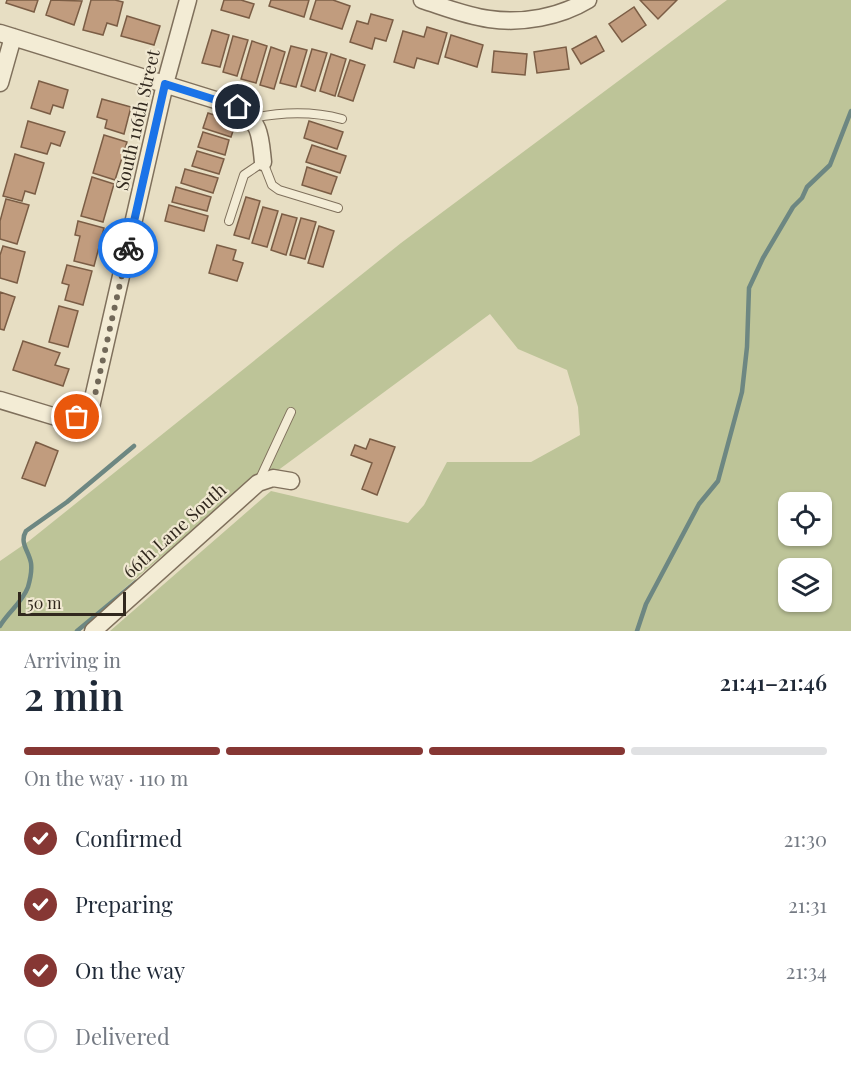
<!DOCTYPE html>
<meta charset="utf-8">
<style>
:root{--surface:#fff;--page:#f6f6f7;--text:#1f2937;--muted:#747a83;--line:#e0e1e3;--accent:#863734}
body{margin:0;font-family:"Playfair Display",serif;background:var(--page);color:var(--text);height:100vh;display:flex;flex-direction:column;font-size:22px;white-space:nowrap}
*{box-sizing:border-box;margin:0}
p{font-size:20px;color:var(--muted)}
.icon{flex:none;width:33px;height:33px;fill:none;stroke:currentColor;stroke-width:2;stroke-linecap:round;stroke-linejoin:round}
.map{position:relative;height:631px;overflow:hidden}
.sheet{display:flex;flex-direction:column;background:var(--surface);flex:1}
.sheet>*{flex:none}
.buttons{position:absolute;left:778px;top:492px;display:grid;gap:12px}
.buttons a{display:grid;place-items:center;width:54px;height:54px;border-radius:12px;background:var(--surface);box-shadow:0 2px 4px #0004;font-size:30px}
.scale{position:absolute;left:18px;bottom:15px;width:108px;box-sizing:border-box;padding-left:6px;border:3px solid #31281e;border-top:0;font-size:16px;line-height:21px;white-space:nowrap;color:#31281e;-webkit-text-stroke:4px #f0e8d1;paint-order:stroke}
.pin{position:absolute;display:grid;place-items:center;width:51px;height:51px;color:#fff;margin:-26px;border:3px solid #fff;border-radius:50%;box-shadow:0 2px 6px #0007}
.courier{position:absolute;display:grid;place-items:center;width:60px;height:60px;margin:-30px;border:4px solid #1a73e8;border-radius:50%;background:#fff;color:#222;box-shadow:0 2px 8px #0007}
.head em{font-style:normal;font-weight:600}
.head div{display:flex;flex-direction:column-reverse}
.head{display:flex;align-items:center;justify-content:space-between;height:102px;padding:0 24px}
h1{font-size:39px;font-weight:600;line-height:45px}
.bar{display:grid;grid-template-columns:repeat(4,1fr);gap:9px 6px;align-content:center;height:72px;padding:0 24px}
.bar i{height:8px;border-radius:4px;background:var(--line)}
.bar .selected{background:var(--accent)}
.bar p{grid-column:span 4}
ol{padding:0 24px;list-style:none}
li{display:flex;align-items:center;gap:18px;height:66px}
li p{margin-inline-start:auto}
li .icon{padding:6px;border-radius:50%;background:var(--accent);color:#fff;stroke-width:4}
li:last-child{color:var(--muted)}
li i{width:33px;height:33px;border:3px solid var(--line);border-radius:50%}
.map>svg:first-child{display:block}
.green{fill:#bdc498;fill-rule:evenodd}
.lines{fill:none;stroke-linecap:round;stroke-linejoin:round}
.stream{stroke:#6d8782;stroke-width:4.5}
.building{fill:#c19c7e;stroke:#7b5d45;stroke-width:1.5}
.service-casing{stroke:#7f705c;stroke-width:10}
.minor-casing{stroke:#7f705c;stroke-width:19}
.service{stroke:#f3ecd5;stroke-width:8}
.minor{stroke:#f3ecd5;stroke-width:16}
.done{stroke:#716858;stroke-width:6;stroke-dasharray:0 10.8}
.route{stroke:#1a73e8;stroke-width:8}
.labels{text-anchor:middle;stroke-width:4.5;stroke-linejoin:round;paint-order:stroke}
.street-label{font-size:18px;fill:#31281e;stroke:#f0e8d1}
</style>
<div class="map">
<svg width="851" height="631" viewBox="0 0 851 631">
<rect width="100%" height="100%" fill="#e7dec3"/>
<!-- green -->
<path class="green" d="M727,0H851V631H110L271,491L408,523L424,505L447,462H531L580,435L578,407L567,370L518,349L490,314L162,556L75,631H0V561L29,541L401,243ZM789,502H822V536H789ZM789,568H822V602H789Z"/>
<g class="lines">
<!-- stream -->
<path class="stream" d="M0,626C8,612 22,603 28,587C30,580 32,570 31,563C29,551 19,543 26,531L67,502L134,446
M77,631L136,582
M637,631L646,604L699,504L718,481L742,392L747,347L749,288L763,258L793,207L802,198L807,187L830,165L851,111"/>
</g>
<!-- building -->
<path class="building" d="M7,0H38L34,12L6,3Z
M51,0L82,1L74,25L46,15Z
M91,0H115L123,2L117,26L107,23L103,35L83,30Z
M224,0H241L254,4L249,18L221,10Z
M271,0H309L304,17L269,6Z
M316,0H333L350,6L342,29L310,19Z
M640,0H677L658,19Z
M634,7L646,25L622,42L609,24Z
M371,14L393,20L386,41L375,38L372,49L350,42L357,21L368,24Z
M127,16L160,26L154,45L121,36Z
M427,27L447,33L438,64L417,58L414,68L394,62L403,31L424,37Z
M212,30L229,35L220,67L202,63Z
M451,35L483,45L477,67L445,57Z
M233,36L248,40L237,76L223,72Z
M596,36L604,51L581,64L572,49Z
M252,41L267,46L256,83L241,79Z
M291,46L307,50L296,87L280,83Z
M271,47L285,52L274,89L260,85Z
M566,47L569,69L537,73L534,52Z
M312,49L327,53L315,91L301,86Z
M494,51L527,54L525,75L492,72Z
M331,54L346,59L335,96L320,91Z
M350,60L365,65L353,101L338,96Z
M39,81L68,90L63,108L53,105L50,114L31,108Z
M102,99L131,107L124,134L105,128L107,120L97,117Z
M208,113L236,122L231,137L203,128Z
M28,121L65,132L60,146L51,143L47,154L21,147Z
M309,121L343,132L337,149L304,138Z
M203,132L229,140L225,155L198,147Z
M104,135L127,142L115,180L93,173Z
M312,145L346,156L340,173L306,162Z
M197,151L224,159L219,174L192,166Z
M15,154L44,163L35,194L25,191L22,201L3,196Z
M307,167L337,177L331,194L302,185Z
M185,169L218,178L213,193L181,183Z
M92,177L114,184L103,222L81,216Z
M176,187L211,197L207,211L172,202Z
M246,197L260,201L249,239L234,235Z
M6,199L29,205L17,244L0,239V221Z
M169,205L208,216L204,231L165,221Z
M263,207L278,211L267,247L252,243Z
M282,214L297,218L286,255L271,250Z
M301,218L316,222L305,259L290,255Z
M78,221L104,228L94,266L74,261L80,236L75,235Z
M319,226L334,231L323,267L308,263Z
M217,245L236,250L233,260L243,263L237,281L209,273Z
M3,246L25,252L17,283L0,278V255Z
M67,265L92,271L83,305L65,300L69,285L62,283Z
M0,292L15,297L4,330L0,329Z
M59,306L78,311L68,347L49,342Z
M23,341L60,353L55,365L69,369L63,386L13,370Z
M370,439L395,447L377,495L362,489L372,463L351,455L355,445L366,449Z
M36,442L58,451L45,486L22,478Z"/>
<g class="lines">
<defs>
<path id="service" d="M253,118C283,112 312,111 342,119
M229,221L244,175L263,162L272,185L279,190L338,208
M258,483L291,412"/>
<path id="minor" d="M422,0C444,7 466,16 489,19C522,24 560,17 588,0
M0,33L238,107C261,125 260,134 263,162
M0,83L13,37
M0,400L66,420L84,414L91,407L165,84L188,0
M93,631L258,483L273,478L291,481"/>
</defs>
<!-- service casing -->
<use href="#service" class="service-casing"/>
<!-- minor casing -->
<use href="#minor" class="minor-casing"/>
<!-- service -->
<use href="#service" class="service"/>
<!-- minor -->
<use href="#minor" class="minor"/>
</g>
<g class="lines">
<!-- done -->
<path class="done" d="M77,417C88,412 91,406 95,395L128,248"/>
<!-- route -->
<path class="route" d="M128,248L165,84L238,107"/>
</g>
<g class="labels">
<!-- street labels -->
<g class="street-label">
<text transform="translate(138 120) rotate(-77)" y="6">South 116th Street</text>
<text transform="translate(175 531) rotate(-42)" y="6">66th Lane South</text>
</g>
</g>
</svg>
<div class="buttons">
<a><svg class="icon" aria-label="locate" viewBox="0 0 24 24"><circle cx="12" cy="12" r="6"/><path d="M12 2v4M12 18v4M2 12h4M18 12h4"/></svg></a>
<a><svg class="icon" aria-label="layers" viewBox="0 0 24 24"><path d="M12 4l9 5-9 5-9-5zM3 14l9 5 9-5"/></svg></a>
</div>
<div class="scale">50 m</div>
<div class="pin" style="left:77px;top:417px;background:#ea580c"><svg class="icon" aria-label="bag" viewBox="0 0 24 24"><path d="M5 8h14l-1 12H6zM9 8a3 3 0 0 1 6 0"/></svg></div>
<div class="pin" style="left:238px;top:107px;background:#1f2937"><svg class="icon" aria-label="home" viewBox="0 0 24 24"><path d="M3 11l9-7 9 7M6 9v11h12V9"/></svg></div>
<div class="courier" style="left:128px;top:248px"><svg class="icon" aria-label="bike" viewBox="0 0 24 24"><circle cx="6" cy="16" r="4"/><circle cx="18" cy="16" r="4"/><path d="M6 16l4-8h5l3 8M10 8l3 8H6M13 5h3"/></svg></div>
</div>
<section class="sheet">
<div class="head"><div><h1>2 min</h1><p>Arriving in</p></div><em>21:41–21:46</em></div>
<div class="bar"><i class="selected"></i><i class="selected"></i><i class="selected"></i><i></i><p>On the way · 110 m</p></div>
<ol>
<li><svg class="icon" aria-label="check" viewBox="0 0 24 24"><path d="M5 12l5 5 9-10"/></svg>Confirmed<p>21:30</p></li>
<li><svg class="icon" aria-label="check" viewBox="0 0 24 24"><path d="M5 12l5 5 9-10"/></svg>Preparing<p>21:31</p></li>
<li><svg class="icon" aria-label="check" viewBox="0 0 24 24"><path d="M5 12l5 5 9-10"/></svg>On the way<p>21:34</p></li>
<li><i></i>Delivered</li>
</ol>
</section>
